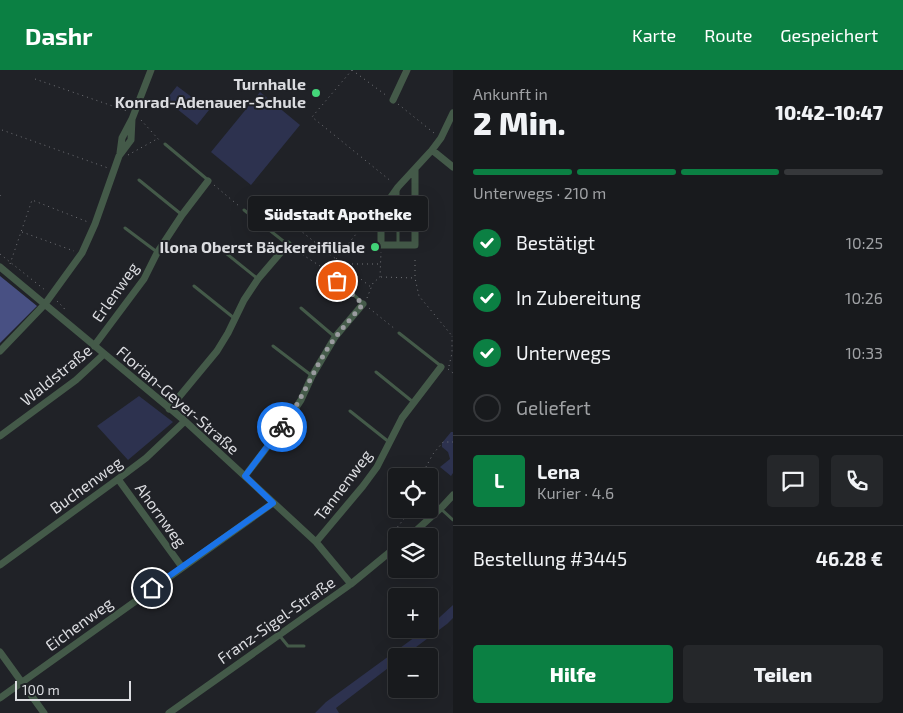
<!DOCTYPE html>
<html lang="de">
<meta charset="utf-8">
<style>
:root{--surface:#181a1d;--page:#25272a;--text:#f1f3f6;--muted:#9fa1a4;--line:#36383b;--accent:#0b8043}
body{margin:0;font-family:"Exo 2",sans-serif;background:var(--page);color:var(--text);height:100vh;display:flex;flex-direction:column;font-size:19px;white-space:nowrap}
*{box-sizing:border-box;margin:0}
p{font-size:16px;color:var(--muted)}
.icon{flex:none;width:28px;height:28px;fill:none;stroke:currentColor;stroke-width:2;stroke-linecap:round;stroke-linejoin:round}
.map{position:relative;flex:1;overflow:hidden}
.panel{display:flex;flex-direction:column;background:var(--surface);width:450px}
.panel>*{flex:none}
.buttons{position:absolute;left:388px;top:398px;display:grid;gap:10px}
.buttons a{display:grid;place-items:center;width:50px;height:50px;border-radius:5px;background:var(--surface);box-shadow:0 5px 20px #0002,0 0 0 1px var(--line);font-size:25px}
.scale{position:absolute;left:15px;bottom:12px;width:116px;box-sizing:border-box;padding-left:5px;border:2px solid #dbdce0;border-top:0;font-size:14px;line-height:18px;white-space:nowrap;color:#dbdce0;-webkit-text-stroke:4px #202227;paint-order:stroke}
.pin{position:absolute;display:grid;place-items:center;width:42px;height:42px;color:#fff;margin:-21px;border:2px solid #fff;border-radius:50%;box-shadow:0 1px 5px #0007}
.courier{position:absolute;display:grid;place-items:center;width:50px;height:50px;margin:-25px;border:4px solid #1a73e8;border-radius:50%;background:#fff;color:#222;box-shadow:0 1px 6px #0007}
.bubble{position:absolute;height:35px;border-radius:5px;background:var(--surface);box-shadow:0 5px 20px #0002,0 0 0 1px var(--line);font-size:16px;font-weight:800;line-height:35px;text-align:center}
.head em{font-style:normal;font-weight:800}
.head div{display:flex;flex-direction:column-reverse}
.head{display:flex;align-items:center;justify-content:space-between;height:85px;padding:0 20px}
h1{font-size:32px;font-weight:800;line-height:38px}
.bar{display:grid;grid-template-columns:repeat(4,1fr);gap:8px 5px;align-content:center;height:60px;padding:0 20px}
.bar i{height:6px;border-radius:4px;background:var(--line)}
.bar .selected{background:var(--accent)}
.bar p{grid-column:span 4}
.line{display:flex;align-items:center;gap:12px;padding:0 20px;border-top:1px solid var(--line)}
.line div{flex:1}
.round{display:grid;place-items:center;flex:none;width:52px;height:52px;border-radius:5px;background:var(--page)}
ol{padding:0 20px;list-style:none}
li{display:flex;align-items:center;gap:15px;height:55px}
li p{margin-inline-start:auto}
li .icon{padding:5px;border-radius:50%;background:var(--accent);color:#fff;stroke-width:4}
li:last-child{color:var(--muted)}
li i{width:28px;height:28px;border:2px solid var(--line);border-radius:50%}
.cta{display:flex;gap:10px;margin-top:auto;padding:10px 20px}
.cta a{flex:1;height:58px;border-radius:5px;background:var(--accent);color:#fff;font-size:20px;font-weight:800;line-height:58px;text-align:center}
.cta a+a{background:var(--page);color:var(--text)}
header{display:flex;align-items:center;gap:30px;box-sizing:border-box;height:70px;padding:0 25px;background:var(--accent);color:#fff}
header strong{font-size:24px}
nav{display:flex;gap:28px;margin-inline-start:auto;font-size:18px}
main{display:flex;flex:1;min-height:0}
.map>svg:first-child{display:block}
.green{fill:#2d324f}
.forest{fill:#485083}
.lines{fill:none;stroke-linecap:round;stroke-linejoin:round}
.path{stroke:#737479;stroke-width:1;stroke-dasharray:1 4;stroke-linecap:butt}
.lane{stroke:#445a49;stroke-width:3}
.street{stroke:#445a49;stroke-width:7}
.done{stroke:#9a9b9f;stroke-width:5;stroke-dasharray:0 9}
.route{stroke:#1a73e8;stroke-width:6}
.poi-dot{fill:#44d77a;stroke:#202227;stroke-width:2}
.labels{text-anchor:middle;stroke-width:4;stroke-linejoin:round;paint-order:stroke}
.poi-label{font-size:16px;font-weight:bold;fill:#dbdce0;stroke:#202227;text-anchor:end}
.street-label{font-size:16px;fill:#dbdce0;stroke:#202227}
</style>
<header>
<strong>Dashr</strong>
<nav><a>Karte</a><a>Route</a><a>Gespeichert</a></nav>
</header>
<main>
<div class="map">
<svg width="453" height="643" viewBox="0 0 453 643">
<rect width="100%" height="100%" fill="#202227"/>
<!-- green -->
<path class="green" d="M177,16L209,40L197,55L166,30Z
M260,22L300,55L251,115L211,82Z
M139,326L173,352L128,390L97,356Z
M451,362H453V403L451,406L440,397L450,389L448,382L442,377V373Z
M453,535V548L447,554L404,586H396V592L336,638L339,643H315L326,632L426,559H429V557Z"/>
<!-- forest -->
<path class="forest" d="M0,206L37,236L0,273Z"/>
<g class="lines">
<!-- path -->
<path class="path" d="M352,0L312,47L392,112
M352,0L387,26
M35,9L127,41
M398,34L434,63
M141,50L160,71
M2,60L108,98
M128,85L157,69
M214,115L239,136
M0,126L1,122
M291,153L372,218
M22,162L74,181
M284,162L303,138
M294,179L320,196
M0,184L45,220
M336,189L373,143
M415,190V208L419,226L453,267
M10,194L32,130L88,152
M342,194H380
M381,207L415,208
M367,228L373,213L380,207L381,182
M57,231L64,238L65,241
M369,238L395,259
M449,296L452,283V266
M448,299L453,303
M421,406L433,384L443,372H453
M397,466L395,460L412,439
M399,466L403,462"/>
<!-- lane -->
<path class="lane" d="M165,74L208,110
M139,110L181,144
M398,120V174
M244,140L287,174
M125,158L157,182
M212,172L258,209
M324,199L363,233
M194,216L234,248
M301,238L335,267
M399,263L441,296
M273,276L311,305
M376,302L413,332
M350,341L389,372
M441,439L453,450
M279,565L288,576H304"/>
<!-- street -->
<path class="street" d="M393,30L407,0
M432,80L453,97
M120,83L122,68L132,49L151,0
M415,99V175H381V141L398,117L432,80L441,68L453,43
M0,197L185,351L316,472L351,514
M94,276L144,209L157,183L182,145L208,111
M0,281L45,234L82,183L95,154L119,86L131,70L132,49
M169,339L217,281L228,263L244,230L258,209L288,174
M0,366L76,310L104,284
M245,406L287,351L301,330L312,306L335,267L363,234
M118,409L182,497
M410,466L441,438L453,425
M316,472L363,416L377,397L402,348L441,297
M0,495L118,409L146,388L185,351
M0,582L44,643
M0,628L273,433
M169,643L351,514L396,477"/>
</g>
<g class="lines">
<!-- done -->
<path class="done" d="M282,357C299,335 309,310 323,286C334,267 349,251 363,234L337,211"/>
<!-- route -->
<path class="route" d="M152,518L273,433L245,406L282,357"/>
</g>
<!-- markers -->
<g class="poi-dot">
<circle cx="316" cy="23" r="5"/>
<circle cx="375" cy="177" r="5"/>
</g>
<g class="labels">
<!-- poi labels -->
<g class="poi-label">
<text x="306" y="20">Turnhalle<tspan x="306" dy="18">Konrad-Adenauer-Schule</tspan></text>
<text x="365" y="183">Ilona Oberst Bäckereifiliale</text>
</g>
<!-- street labels -->
<g class="street-label">
<text transform="translate(115 222) rotate(-55)" y="6">Erlenweg</text>
<text transform="translate(56 305) rotate(-39)" y="6">Waldstraße</text>
<text transform="translate(178 330) rotate(41)" y="6">Florian-Geyer-Straße</text>
<text transform="translate(86 415) rotate(-36)" y="6">Buchenweg</text>
<text transform="translate(343 415) rotate(-53)" y="6">Tannenweg</text>
<text transform="translate(161 445) rotate(54)" y="6">Ahornweg</text>
<text transform="translate(276 550) rotate(-35)" y="6">Franz-Sigel-Straße</text>
<text transform="translate(79 554) rotate(-36)" y="6">Eichenweg</text>
</g>
</g>
</svg>
<div class="buttons">
<a><svg class="icon" aria-label="locate" viewBox="0 0 24 24"><circle cx="12" cy="12" r="6"/><path d="M12 2v4M12 18v4M2 12h4M18 12h4"/></svg></a>
<a><svg class="icon" aria-label="layers" viewBox="0 0 24 24"><path d="M12 4l9 5-9 5-9-5zM3 14l9 5 9-5"/></svg></a>
<a>+</a>
<a>−</a>
</div>
<div class="scale">100 m</div>
<div class="pin" style="left:337px;top:211px;background:#ea580c"><svg class="icon" aria-label="bag" viewBox="0 0 24 24"><path d="M5 8h14l-1 12H6zM9 8a3 3 0 0 1 6 0"/></svg></div>
<div class="pin" style="left:152px;top:518px;background:#1f2937"><svg class="icon" aria-label="home" viewBox="0 0 24 24"><path d="M3 11l9-7 9 7M6 9v11h12V9"/></svg></div>
<div class="courier" style="left:282px;top:357px"><svg class="icon" aria-label="bike" viewBox="0 0 24 24"><circle cx="6" cy="16" r="4"/><circle cx="18" cy="16" r="4"/><path d="M6 16l4-8h5l3 8M10 8l3 8H6M13 5h3"/></svg></div>
<div class="bubble" style="left:248px;top:126px;width:180px">Südstadt Apotheke</div>
</div>
<section class="panel">
<div class="head"><div><h1>2 Min.</h1><p>Ankunft in</p></div><em>10:42–10:47</em></div>
<div class="bar"><i class="selected"></i><i class="selected"></i><i class="selected"></i><i></i><p>Unterwegs · 210 m</p></div>
<ol>
<li><svg class="icon" aria-label="check" viewBox="0 0 24 24"><path d="M5 12l5 5 9-10"/></svg>Bestätigt<p>10:25</p></li>
<li><svg class="icon" aria-label="check" viewBox="0 0 24 24"><path d="M5 12l5 5 9-10"/></svg>In Zubereitung<p>10:26</p></li>
<li><svg class="icon" aria-label="check" viewBox="0 0 24 24"><path d="M5 12l5 5 9-10"/></svg>Unterwegs<p>10:33</p></li>
<li><i></i>Geliefert</li>
</ol>
<div class="line" style="height:90px"><b class="round" style="background:var(--accent);color:#fff">L</b><div><b>Lena</b><p>Kurier · 4.6</p></div><a class="round"><svg class="icon" aria-label="chat" viewBox="0 0 24 24"><path d="M4 5h16v11H9l-5 4z"/></svg></a><a class="round"><svg class="icon" aria-label="phone" viewBox="0 0 24 24"><path d="M5 4h4l2 5-3 2q2 4 5 5l2-3 5 2v4C11 20 4 13 5 4z"/></svg></a></div>
<div class="line" style="height:65px"><div>Bestellung #3445</div><b>46.28 €</b></div>
<div class="cta"><a>Hilfe</a><a>Teilen</a></div>
</section>
</main>
